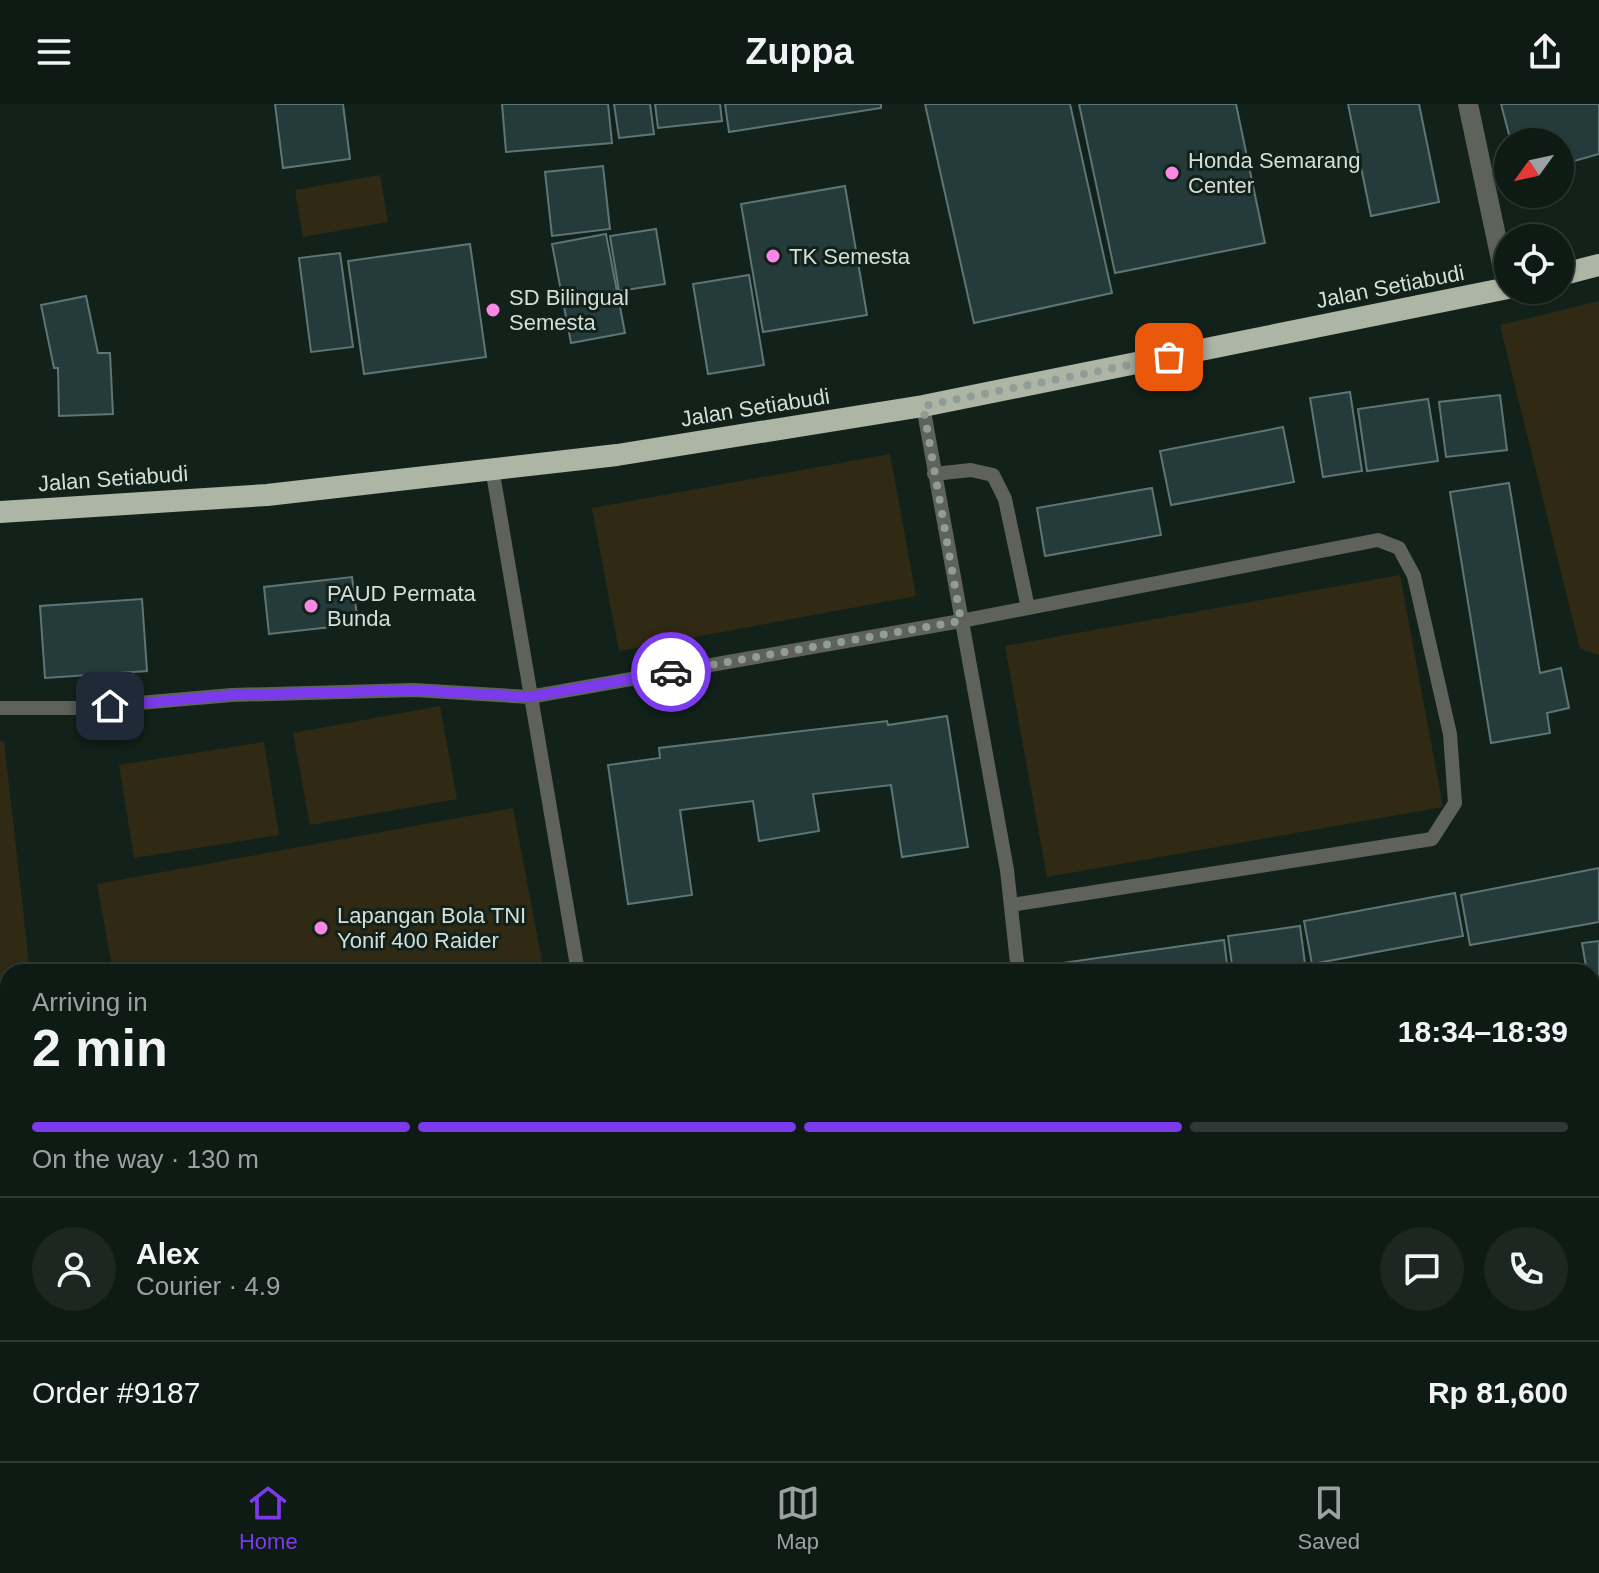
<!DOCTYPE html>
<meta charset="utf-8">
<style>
:root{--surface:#0e1a14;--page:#1c2722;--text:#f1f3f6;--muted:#9ba1a0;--line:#2e3834;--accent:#7c3aed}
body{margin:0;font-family:Helvetica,sans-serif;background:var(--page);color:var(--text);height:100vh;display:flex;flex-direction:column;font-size:30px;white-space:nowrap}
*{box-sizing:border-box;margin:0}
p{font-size:26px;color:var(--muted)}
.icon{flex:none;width:44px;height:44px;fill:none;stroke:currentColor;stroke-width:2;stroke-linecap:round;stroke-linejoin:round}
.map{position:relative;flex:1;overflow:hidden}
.sheet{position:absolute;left:0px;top:860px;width:1600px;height:498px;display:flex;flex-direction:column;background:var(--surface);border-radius:24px 24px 0 0;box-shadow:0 2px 6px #0004,0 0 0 2px var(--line)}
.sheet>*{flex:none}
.needle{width:52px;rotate:237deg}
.fabs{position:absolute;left:1494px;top:24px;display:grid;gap:16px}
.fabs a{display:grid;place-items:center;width:80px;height:80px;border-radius:50%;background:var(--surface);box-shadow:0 2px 6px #0004,0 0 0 2px var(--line);font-size:40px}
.pin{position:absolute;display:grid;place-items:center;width:68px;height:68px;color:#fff;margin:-34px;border-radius:16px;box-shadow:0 4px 12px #0006}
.courier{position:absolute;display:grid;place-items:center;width:80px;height:80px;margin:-40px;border:6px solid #7c3aed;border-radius:50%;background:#fff;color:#222;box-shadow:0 2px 10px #0007}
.head em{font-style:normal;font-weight:600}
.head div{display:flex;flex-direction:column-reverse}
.head{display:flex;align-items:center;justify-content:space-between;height:136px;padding:0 32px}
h1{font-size:52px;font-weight:600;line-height:60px}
.bar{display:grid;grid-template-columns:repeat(4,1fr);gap:12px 8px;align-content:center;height:96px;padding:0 32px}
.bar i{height:10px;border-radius:6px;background:var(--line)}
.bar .active{background:var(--accent)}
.bar p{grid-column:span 4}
.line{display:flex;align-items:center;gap:20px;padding:0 32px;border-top:2px solid var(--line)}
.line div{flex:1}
.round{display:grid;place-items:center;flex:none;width:84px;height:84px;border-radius:42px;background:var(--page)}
header{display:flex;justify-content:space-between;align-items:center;height:104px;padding:0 32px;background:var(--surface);font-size:36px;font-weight:600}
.dock{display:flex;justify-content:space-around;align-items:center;height:112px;border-top:2px solid var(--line);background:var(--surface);font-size:22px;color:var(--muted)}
.dock a{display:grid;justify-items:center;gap:4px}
.dock .active{color:var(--accent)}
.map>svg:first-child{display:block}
.green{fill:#302a14}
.building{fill:#253b3b;stroke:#5d7575;stroke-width:2}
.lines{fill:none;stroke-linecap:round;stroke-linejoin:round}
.service{stroke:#5f625b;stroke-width:14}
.minor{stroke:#5f625b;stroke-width:20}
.trunk{stroke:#adb5a4;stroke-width:22}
.done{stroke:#909d96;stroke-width:8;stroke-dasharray:0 14.4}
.route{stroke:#7c3aed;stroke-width:10}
.poi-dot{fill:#fb87e5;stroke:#12221a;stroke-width:3}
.labels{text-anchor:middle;stroke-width:6;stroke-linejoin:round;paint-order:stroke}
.poi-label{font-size:22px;fill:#d4dfd9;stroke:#12221a;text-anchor:start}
.street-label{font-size:22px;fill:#d4dfd9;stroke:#12221a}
</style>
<header><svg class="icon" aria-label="menu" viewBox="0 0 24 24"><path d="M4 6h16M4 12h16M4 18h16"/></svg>Zuppa<svg class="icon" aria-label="share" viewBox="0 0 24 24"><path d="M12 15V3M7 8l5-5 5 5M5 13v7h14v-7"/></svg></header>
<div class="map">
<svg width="1599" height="1357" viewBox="0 0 1599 1357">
<rect width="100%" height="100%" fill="#12221a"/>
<!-- green -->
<path class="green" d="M380,71L388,118L303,133L295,86Z
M1599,197V551L1580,545L1500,221Z
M890,350L916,492L619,547L592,404Z
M1400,471L1443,703L1047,773L1005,542Z
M440,602L457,695L310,721L293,629Z
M0,637H4L30,868H8V982L0,983Z
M264,638L279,731L134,754L119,661Z
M513,704L544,868H113L97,780Z"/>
<!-- building -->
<path class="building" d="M275,0H343L350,55L283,64Z
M502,0H608L612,39L506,48Z
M614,0H650L654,30L619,34Z
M655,0H720L722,17L658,24Z
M725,0H881V4L729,28Z
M925,0H1070L1112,189L974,219Z
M1079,0H1236L1265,139L1115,169Z
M1348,0H1419L1439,98L1371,112Z
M1501,0H1599V50L1560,61V38H1511Z
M603,62L610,125L552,132L545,68Z
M845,82L867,211L763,228L741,100Z
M656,125L665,180L619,187L610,132Z
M606,130L625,229L571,239L552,140Z
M470,140L486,253L364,270L348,157Z
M340,149L353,243L311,248L299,154Z
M749,171L764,261L708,270L693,180Z
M86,192L98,249H110L113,310L59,312L58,264H54L41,201Z
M1350,288L1362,367L1323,373L1310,294Z
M1500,291L1507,346L1446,353L1439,298Z
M1428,295L1438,357L1367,367L1358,305Z
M1283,323L1294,378L1171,401L1160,347Z
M1509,379L1540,569L1561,564L1569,604L1547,609L1550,629L1491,639L1450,388Z
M1152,384L1161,431L1045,452L1037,404Z
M352,473L358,520L269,530L264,483Z
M142,495L147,567L45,574L40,502Z
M947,612L968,743L902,753L891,681L813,690L819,727L759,737L753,697L680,706L692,791L628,800L608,661L660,654L659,644L887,617L888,621Z
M1599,764V818L1470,841L1461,791Z
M1455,789L1463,832L1312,860L1304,817Z
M1300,822L1306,867L1233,868L1228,832Z
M1224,836L1228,868H1064L1062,859Z
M1599,837V887L1592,888V868H1587L1582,839Z
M1461,864V868H1424Z
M1592,917L1598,957L1592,958Z
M8,1112V1167L0,1169V1114Z
M8,1170V1218L0,1219V1172Z
M8,1225V1291L0,1251V1227Z
M14,1350H55L15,1356Z
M80,1350H97L98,1357H35Z
M102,1350H150L151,1357H103Z
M263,1350H364L310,1357H264Z
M380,1350H426L427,1357H381Z
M504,1350H683L684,1357H505Z
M849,1350H920L921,1357H850Z
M1144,1350H1160L1161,1357H1104Z
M1196,1350H1284L1285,1357H1197Z
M1356,1350H1435L1436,1357H1358Z
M1489,1350H1560L1561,1357H1490Z"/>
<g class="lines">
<!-- service -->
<path class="service" d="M923,302L1007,766L1018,868
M492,364L578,868
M934,370L971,366L993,371L1005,395L1028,504
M0,604H80L232,591L414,586L529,593L961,517L1378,436L1399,444L1414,472L1450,630L1455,699L1432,735L1011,801
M1592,1033L1599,1032
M1592,1285L1599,1322
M0,1298L8,1297
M164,1350L166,1357
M447,1350L448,1357
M746,1350L747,1357
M1026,1350L1027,1357
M1314,1350L1315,1357"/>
<!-- minor -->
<path class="minor" d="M1468,0L1507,184"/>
<!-- trunk -->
<path class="trunk" d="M1560,171L1599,161
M0,408L267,391L617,351L923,302L1508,184"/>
</g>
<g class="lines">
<!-- done -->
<path class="done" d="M671,568L961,517L923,302L1169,253"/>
<!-- route -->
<path class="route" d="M110,602L232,591L414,586L529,593L671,568"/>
</g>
<!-- markers -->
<g class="poi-dot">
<circle cx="1172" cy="69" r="8"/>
<circle cx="773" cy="152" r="8"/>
<circle cx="493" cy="206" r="8"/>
<circle cx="311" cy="502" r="8"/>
<circle cx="321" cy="824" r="8"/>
</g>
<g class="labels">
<!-- poi labels -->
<g class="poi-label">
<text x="1188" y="64">Honda Semarang<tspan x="1188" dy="25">Center</tspan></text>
<text x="789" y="160">TK Semesta</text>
<text x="509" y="201">SD Bilingual<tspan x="509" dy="25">Semesta</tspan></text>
<text x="327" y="497">PAUD Permata<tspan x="327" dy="25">Bunda</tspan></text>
<text x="337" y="819">Lapangan Bola TNI<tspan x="337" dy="25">Yonif 400 Raider</tspan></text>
</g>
<!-- street labels -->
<g class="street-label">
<text transform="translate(1390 182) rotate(-11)" y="8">Jalan Setiabudi</text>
<text transform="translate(755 303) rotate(-9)" y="8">Jalan Setiabudi</text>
<text transform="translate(113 374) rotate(-4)" y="8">Jalan Setiabudi</text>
</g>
</g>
</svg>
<div class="fabs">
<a><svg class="needle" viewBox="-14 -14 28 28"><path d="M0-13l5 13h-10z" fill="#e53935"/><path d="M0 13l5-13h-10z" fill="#9ba1a0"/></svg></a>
<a><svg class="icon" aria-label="locate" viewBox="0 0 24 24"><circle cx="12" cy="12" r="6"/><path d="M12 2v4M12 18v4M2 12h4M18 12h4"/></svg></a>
</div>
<div class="pin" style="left:1169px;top:253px;background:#ea580c"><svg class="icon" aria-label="bag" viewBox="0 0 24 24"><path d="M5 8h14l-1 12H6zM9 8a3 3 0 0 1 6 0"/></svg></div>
<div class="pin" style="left:110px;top:602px;background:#1f2937"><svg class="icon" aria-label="home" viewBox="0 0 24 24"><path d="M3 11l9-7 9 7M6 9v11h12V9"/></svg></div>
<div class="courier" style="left:671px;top:568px"><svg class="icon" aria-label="car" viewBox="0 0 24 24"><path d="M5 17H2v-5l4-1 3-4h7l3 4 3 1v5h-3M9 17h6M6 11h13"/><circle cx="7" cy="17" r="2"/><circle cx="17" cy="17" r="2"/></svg></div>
<section class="sheet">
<div class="head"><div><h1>2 min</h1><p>Arriving in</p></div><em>18:34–18:39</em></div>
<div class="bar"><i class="active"></i><i class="active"></i><i class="active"></i><i></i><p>On the way · 130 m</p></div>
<div class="line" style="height:144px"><a class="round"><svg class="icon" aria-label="person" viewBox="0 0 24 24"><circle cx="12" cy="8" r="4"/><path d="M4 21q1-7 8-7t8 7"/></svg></a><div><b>Alex</b><p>Courier · 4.9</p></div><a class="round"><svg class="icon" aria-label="chat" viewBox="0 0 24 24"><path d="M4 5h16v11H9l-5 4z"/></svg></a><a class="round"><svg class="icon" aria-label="phone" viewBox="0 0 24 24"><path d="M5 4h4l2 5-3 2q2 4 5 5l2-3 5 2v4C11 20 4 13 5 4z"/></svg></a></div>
<div class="line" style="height:104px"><div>Order #9187</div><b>Rp 81,600</b></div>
</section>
</div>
<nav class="dock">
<a class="active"><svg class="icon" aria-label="home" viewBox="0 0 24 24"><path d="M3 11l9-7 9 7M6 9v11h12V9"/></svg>Home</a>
<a><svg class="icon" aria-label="map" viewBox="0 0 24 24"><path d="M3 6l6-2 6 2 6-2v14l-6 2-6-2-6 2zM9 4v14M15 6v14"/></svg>Map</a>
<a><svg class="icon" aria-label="saved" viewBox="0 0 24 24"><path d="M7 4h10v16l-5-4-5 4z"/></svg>Saved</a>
</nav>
